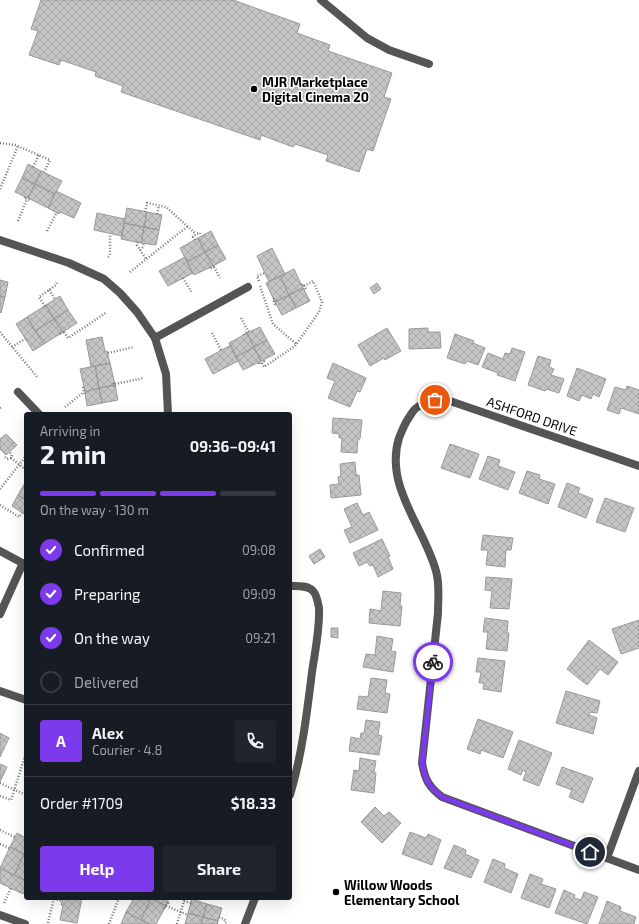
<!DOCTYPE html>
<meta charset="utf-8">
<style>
:root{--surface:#171b24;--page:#20242c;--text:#f1f3f6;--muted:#9ea1a6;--line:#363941;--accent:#7c3aed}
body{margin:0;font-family:"Exo 2",sans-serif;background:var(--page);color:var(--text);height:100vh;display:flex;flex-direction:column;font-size:15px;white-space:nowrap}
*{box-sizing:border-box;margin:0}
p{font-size:13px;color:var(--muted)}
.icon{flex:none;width:22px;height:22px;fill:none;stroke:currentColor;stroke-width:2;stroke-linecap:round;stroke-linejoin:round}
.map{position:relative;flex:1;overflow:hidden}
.drawer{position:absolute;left:24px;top:412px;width:268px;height:488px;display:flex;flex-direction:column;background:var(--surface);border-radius:4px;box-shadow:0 4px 16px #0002}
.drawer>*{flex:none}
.pin{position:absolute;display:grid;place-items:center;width:34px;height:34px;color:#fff;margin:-17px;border:2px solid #fff;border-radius:50%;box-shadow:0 1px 4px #0007}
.courier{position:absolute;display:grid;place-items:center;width:40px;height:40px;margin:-20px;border:3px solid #7c3aed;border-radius:50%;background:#fff;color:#222;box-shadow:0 1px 5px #0007}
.summary em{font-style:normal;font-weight:700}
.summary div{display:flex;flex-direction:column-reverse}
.summary{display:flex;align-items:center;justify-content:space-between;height:68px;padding:0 16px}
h1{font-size:26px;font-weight:700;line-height:30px}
.bar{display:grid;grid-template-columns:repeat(4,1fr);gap:6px 4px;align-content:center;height:48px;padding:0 16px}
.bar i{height:5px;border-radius:3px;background:var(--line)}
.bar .selected{background:var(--accent)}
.bar p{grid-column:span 4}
.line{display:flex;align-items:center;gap:10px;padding:0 16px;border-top:1px solid var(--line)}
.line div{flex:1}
.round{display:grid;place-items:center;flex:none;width:42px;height:42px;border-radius:4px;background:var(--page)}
ol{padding:0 16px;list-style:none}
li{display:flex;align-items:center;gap:12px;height:44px}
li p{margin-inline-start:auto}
li .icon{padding:4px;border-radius:50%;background:var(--accent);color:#fff;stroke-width:4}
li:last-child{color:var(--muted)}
li i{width:22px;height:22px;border:2px solid var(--line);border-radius:50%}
.action{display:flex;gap:8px;margin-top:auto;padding:8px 16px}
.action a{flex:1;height:46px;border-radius:4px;background:var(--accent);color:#fff;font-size:16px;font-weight:700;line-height:46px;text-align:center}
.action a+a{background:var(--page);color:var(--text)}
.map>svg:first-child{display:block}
.building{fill:url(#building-cross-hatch);stroke:#999}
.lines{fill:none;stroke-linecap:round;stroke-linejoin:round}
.path{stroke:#777;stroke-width:2.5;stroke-dasharray:1 2;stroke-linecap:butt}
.lane{stroke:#555;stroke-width:8}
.street{stroke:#555;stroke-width:8}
.done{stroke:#595959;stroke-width:4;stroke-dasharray:0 7.2}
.route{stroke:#7c3aed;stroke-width:5}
.poi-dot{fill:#000;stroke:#fff;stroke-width:1.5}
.labels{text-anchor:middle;stroke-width:3;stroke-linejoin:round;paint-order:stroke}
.poi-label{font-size:13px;font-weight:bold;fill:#000;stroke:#fff;text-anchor:start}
.street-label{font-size:13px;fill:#000;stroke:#fff}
</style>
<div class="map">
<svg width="639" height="924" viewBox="0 0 639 924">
<defs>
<pattern id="building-cross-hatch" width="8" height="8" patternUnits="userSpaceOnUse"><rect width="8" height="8" fill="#c4c4c4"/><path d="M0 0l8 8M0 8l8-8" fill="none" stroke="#a7a7a7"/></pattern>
</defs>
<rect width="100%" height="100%" fill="#fff"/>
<!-- building -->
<path class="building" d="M41,0H233L300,24L297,33L330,45L328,51L392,73L384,97L391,99L373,151L367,149L359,172L326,161L328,155L295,144L293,147L261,135L260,140L121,92L123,86L95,76L96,72L61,60L59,65L29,55L38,31L31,29Z
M28,164L41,171L35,184L22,178Z
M41,171L62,181L55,194L35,184Z
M22,178L35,184L28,198L15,192Z
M35,184L55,194L48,208L28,198Z
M56,191L81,203L74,218L60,212L59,214L48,208Z
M127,208L147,212L144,227L124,223Z
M147,212L162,215L159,230L144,227Z
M97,213L125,219L122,236L94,230Z
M124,223L144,227L141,243L121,239Z
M144,227L159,230L156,245L141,243Z
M211,231L218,245L205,252L198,238Z
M198,238L205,252L187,262L180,248Z
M218,245L226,259L213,266L205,252Z
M272,248L285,274L269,282L257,256Z
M205,252L213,266L194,275L187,262Z
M185,257L193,273L168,286L159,271Z
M294,269L303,288L289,295L280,276Z
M280,276L289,295L275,302L266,283Z
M0,280L8,282L5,297L0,296Z
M377,283L381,289L374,294L370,288Z
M303,288L310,301L296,308L289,295Z
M289,295L296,308L282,315L275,302Z
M0,296L5,297L1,313L0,312Z
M60,296L68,310L54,319L46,305Z
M46,305L54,319L35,331L27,317Z
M68,310L77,323L63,332L54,319Z
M27,317L44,344L33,351L16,324Z
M54,319L63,332L44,344L35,331Z
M260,327L267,340L254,347L247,333Z
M387,328L401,351L385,360L384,358L370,366L358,345Z
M428,328V332H440L441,348L409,349V329Z
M247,333L254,347L236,357L229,343Z
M455,334L474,341L473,343L485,348L478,365L467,361L465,364L447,358Z
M102,337L105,351H107L110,363L91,367L86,340Z
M267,340L275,354L261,361L254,347Z
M231,345L238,361L213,374L205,359Z
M254,347L261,361L243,370L236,357Z
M512,348L525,352L515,381L497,375L498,373L482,367L488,353L503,359L505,353L510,354Z
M538,356L551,360L549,367L554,369L551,375L564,379L559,393L546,389L545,391L528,385Z
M110,363L115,385L99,388L95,366Z
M333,363L366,378L360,392L357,391L350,407L328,398L335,381L327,378Z
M95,366L99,388L85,392L80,369Z
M577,368L606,379L599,397L593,394L591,399L582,395L579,401L567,396Z
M115,385L118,400L102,403L99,388Z
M627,386L639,390V414L621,408L619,414L607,410L615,387L626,390Z
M99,388L102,403L87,406L85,392Z
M333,418L362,420L360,439H358L357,453L341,452L342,438H339V434L332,433Z
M6,434L17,445L6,455L0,449V439Z
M450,444L479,454L470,478L441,468Z
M488,456L500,460L498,466L515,472L508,490L479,479Z
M355,462L356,475H359L361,495L331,498L330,485L339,484L338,477L341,476L340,464Z
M527,471L540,475L539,479L555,484L548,504L519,493Z
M26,481V500L18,495Z
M567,483L580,488L578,493L593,499L586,518L558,507Z
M18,495L26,500V515L12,506Z
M605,498L634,508L625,532L596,522Z
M357,503L363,515L369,512L378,530L350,543L344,530L352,527L344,509Z
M483,535L513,538L511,550H506L505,567L486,565L488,550H481Z
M382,539L390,556L388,557L393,569L378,577L373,565L370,566L367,562L359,566L353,553Z
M320,549L325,557L314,564L309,556Z
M486,577L512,579L509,609L490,608L492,591L485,590Z
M383,591L401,593L400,606H402L400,626L369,623L370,609L381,611Z
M485,618L508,621L507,633H509L507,651L486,649L488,632H483Z
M639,620V648L621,654L612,629Z
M331,628H338V638L331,637Z
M377,636L393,639L391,651L396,652L393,672L363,667L366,654L375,655Z
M589,640L618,662L608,675L600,669L587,685L567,669Z
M478,658L505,661L501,692L483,689L484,683H479L481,672H476Z
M371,678L387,680L385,693L390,694L387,713L357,709L359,696L368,697Z
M566,691L600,701L597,713L590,712L589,715L597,718L593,734L556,723Z
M478,719L513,732L503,758L481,750L480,754L467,749Z
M366,720L380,722L378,735L382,736L379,755L349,751L351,737L360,739L361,733H364Z
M0,733L9,738L0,757Z
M519,740L552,753L539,786L523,780L526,772L523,770L521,775L508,769Z
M360,758L376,761L374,773H376L374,793L351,790L354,770L359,771Z
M0,764L7,767L0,782Z
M562,767L593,778L583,803L569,797L572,790L556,784Z
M375,807L384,816L389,812L401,823L382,843L361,822Z
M410,832L426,838L428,834L441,840L432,865L402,854Z
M17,833L26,838V850L24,854L10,847Z
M454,845L466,850L465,854L479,860L471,878L444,868Z
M10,847L24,854L14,875L0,868Z
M24,854H26V881L14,875Z
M493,859L505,864L504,868L518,874L511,893L484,882Z
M0,868L26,881V887L23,894L0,883Z
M530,874L543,879L541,884L556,889L549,908L521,898Z
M564,890L575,895L574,898L581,900L584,892L598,897L587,924L555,913Z
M63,898H82L77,923L60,920L63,905H61Z
M134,898H151L141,920L126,912Z
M151,898H169L166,906Z
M151,898L166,906L156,924H149L141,920Z
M192,899L207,904L203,917L188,913Z
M607,901L621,907L620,911L636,917L634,924H599Z
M207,904L222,908L218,921L203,917Z
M126,912L141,920L149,924H121Z
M188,913L203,917L201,924H185Z
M203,917L218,921L217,924H201Z"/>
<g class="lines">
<!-- path -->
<path class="path" d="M0,143L15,145L50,160L44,172
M33,167L39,155
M0,189L18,146
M25,197L24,198L30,200
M145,212L147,203L166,207L196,234
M157,214L159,206
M18,221L27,199
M47,231L57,212
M195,240L193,237L196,234L200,233L201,236
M138,242L137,245L146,259
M140,250L143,247L144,243
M108,257L110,255V234
M210,267V269L215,266V265
M214,267L220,278
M130,272L188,226
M183,278L192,293
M259,281L257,276L265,273
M302,285L303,284L306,289L304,290
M260,286L273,324L296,344
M49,290L55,299
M274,299H273L275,304H277
M45,306L39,297L56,285L57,282
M241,318L248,331
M0,332L38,378
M64,332L68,338L107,312
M212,333L221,350
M60,334L65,331
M244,335V334L248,331L249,332
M12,347L25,339
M108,353L134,347
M259,363V364L264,361L263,360
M262,363L264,367L295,346L319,312L322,302L313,281L304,286
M114,383L115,388
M115,384L144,378
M83,387L85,395
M65,407L84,392
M0,408L2,406
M5,457L7,459L11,458L12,455L9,452
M11,458L26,470
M0,489L26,456
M0,505L19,517L22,513
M290,665H292
M0,783L26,795
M0,796L11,800L26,753
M0,830L15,837
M0,844L9,848
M54,899L62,901
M4,903L11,888
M166,906L188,915
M164,908L168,903H167
M219,917L224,919L226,922L224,924
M48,923L54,898
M109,924L119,898
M177,924L184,901L191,903
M217,924H218"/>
<!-- lane -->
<path class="lane" d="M321,0L367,38L389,50L429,64
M155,338L248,287
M18,392L39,414"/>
<!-- street -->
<path class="street" d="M0,240L69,263L104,279L120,293L137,312L155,338L166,374L168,414
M639,466L450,401C439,400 423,401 415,409C412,412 410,416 408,419C404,425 402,431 399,438C384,486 424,527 436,571C440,584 438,599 438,613L422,763C425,780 429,787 442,797L639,870
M0,551L26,565
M290,586C297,586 308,585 313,591C317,595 318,603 319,608C320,629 315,651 312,672C307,713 302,755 290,795
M0,614L23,563
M0,691L26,700
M607,858L639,771
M0,915L25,924
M245,924L255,898"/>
</g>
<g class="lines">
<!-- done -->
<path class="done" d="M433,662C436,635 443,599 437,572C435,563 430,554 426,546C411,513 387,476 400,437C403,427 407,416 415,408C420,404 429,402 435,400"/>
<!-- route -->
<path class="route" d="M433,662L422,763C425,780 429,787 442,797L590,852"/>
</g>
<!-- markers -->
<g class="poi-dot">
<circle cx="254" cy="89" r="4"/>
<circle cx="336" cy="892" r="4"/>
</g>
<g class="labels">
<!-- poi labels -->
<g class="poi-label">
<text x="262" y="87">MJR Marketplace<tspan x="262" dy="15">Digital Cinema 20</tspan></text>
<text x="344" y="890">Willow Woods<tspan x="344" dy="15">Elementary School</tspan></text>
</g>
<!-- street labels -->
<g class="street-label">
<text transform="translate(532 416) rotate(19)" y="5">ASHFORD DRIVE</text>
</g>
</g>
</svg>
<div class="pin" style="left:435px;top:400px;background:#ea580c"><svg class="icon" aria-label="bag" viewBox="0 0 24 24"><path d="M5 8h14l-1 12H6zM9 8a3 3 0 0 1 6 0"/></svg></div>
<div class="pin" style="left:590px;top:852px;background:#1f2937"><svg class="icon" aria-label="home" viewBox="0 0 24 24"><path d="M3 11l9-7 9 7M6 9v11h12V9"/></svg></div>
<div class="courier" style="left:433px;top:662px"><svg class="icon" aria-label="bike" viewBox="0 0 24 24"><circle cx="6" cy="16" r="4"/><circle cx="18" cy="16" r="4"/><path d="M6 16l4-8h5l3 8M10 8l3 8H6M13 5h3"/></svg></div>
<section class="drawer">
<div class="summary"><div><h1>2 min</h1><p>Arriving in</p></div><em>09:36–09:41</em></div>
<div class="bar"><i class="selected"></i><i class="selected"></i><i class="selected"></i><i></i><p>On the way · 130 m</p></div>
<ol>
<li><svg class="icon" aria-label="check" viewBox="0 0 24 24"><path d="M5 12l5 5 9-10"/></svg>Confirmed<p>09:08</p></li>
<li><svg class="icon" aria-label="check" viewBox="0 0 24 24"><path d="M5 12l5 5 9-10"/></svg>Preparing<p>09:09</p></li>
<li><svg class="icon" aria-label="check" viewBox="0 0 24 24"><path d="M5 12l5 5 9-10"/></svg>On the way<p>09:21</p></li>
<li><i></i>Delivered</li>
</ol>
<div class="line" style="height:72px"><b class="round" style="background:var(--accent);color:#fff">A</b><div><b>Alex</b><p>Courier · 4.8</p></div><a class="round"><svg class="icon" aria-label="phone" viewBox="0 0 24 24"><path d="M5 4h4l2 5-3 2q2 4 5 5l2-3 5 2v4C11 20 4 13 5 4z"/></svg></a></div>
<div class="line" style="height:52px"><div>Order #1709</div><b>$18.33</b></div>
<div class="action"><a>Help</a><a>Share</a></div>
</section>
</div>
